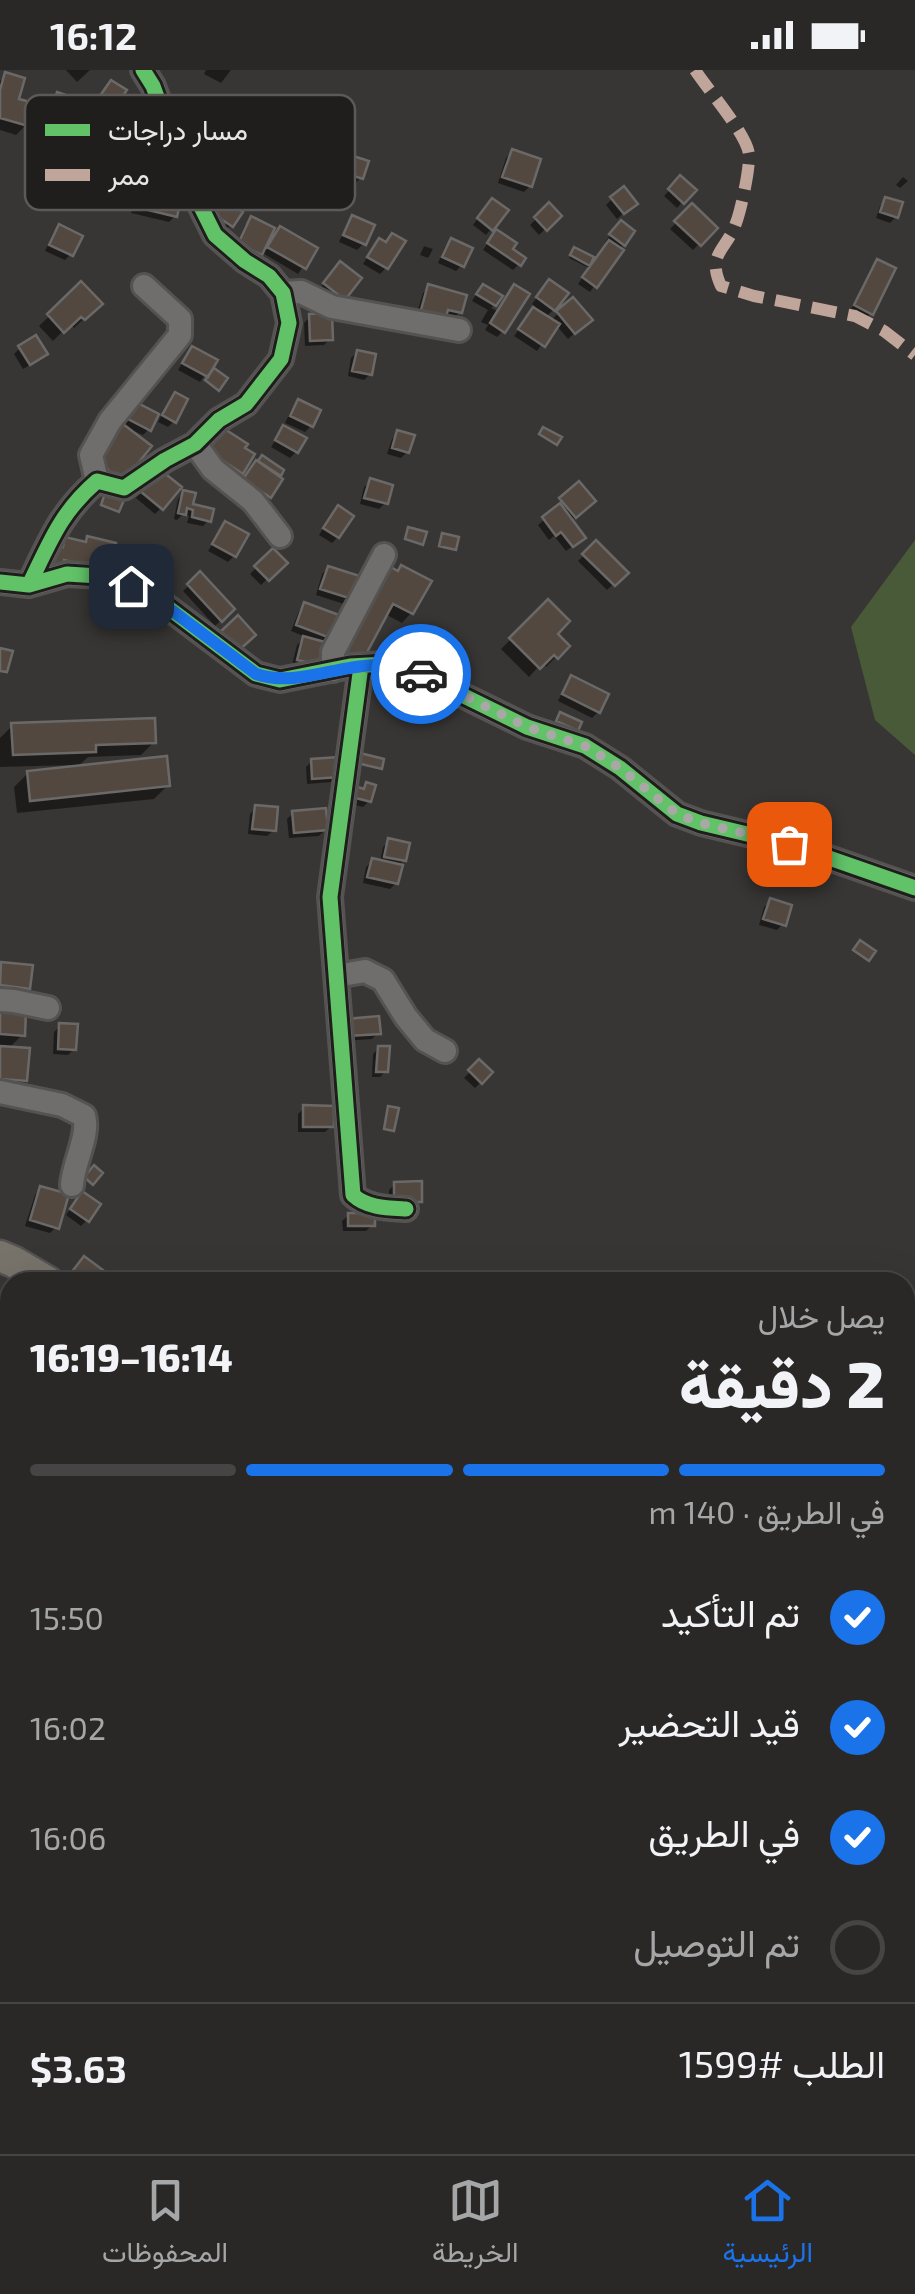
<!DOCTYPE html>
<html lang="ar">
<meta charset="utf-8">
<style>
:root{--surface:#2a2827;--page:#363433;--text:#f1f3f6;--muted:#a5a6a7;--line:#464444;--accent:#1a73e8}
body{margin:0;font-family:"Exo 2",Vazirmatn,sans-serif;background:var(--page);color:var(--text);direction:rtl;height:100vh;display:flex;flex-direction:column;font-size:38px;white-space:nowrap}
*{box-sizing:border-box;margin:0}
p{font-size:32px;color:var(--muted)}
.icon{flex:none;width:55px;height:55px;fill:none;stroke:currentColor;stroke-width:2;stroke-linecap:round;stroke-linejoin:round}
.map{position:relative;flex:1;overflow:hidden;direction:ltr}
.panel{position:absolute;left:0px;top:1202px;width:915px;height:882px;display:flex;flex-direction:column;background:var(--surface);border-radius:30px 30px 0 0;box-shadow:0 10px 40px #0002,0 0 0 2px var(--line);direction:rtl}
.panel>*{flex:none}
.pin{position:absolute;display:grid;place-items:center;width:85px;height:85px;color:#fff;margin:-42px;border-radius:20px;box-shadow:0 5px 15px #0006}
.courier{position:absolute;display:grid;place-items:center;width:100px;height:100px;margin:-50px;border:8px solid #1a73e8;border-radius:50%;background:#fff;color:#222;box-shadow:0 2px 12px #0007}
.overview em{font-style:normal;font-weight:800}
.overview div{display:flex;flex-direction:column-reverse}
.overview{display:flex;align-items:center;justify-content:space-between;height:170px;padding:0 30px}
h1{font-size:65px;font-weight:800;line-height:75px}
.bar{display:grid;grid-template-columns:repeat(4,1fr);gap:15px 10px;align-content:center;height:120px;padding:0 30px}
.bar i{height:12px;border-radius:8px;background:var(--line)}
.bar .selected{background:var(--accent)}
.bar p{grid-column:span 4}
.line{display:flex;align-items:center;gap:25px;padding:0 30px;border-top:2px solid var(--line)}
.line div{flex:1}
ol{padding:0 30px;list-style:none}
li{display:flex;align-items:center;gap:30px;height:110px}
li p{margin-inline-start:auto}
li .icon{padding:10px;border-radius:50%;background:var(--accent);color:#fff;stroke-width:4}
li:last-child{color:var(--muted)}
li i{width:55px;height:55px;border:5px solid var(--line);border-radius:50%}
.status{display:flex;justify-content:space-between;align-items:center;height:70px;padding:0 50px;background:var(--surface);direction:ltr}
.status svg{height:28px;fill:currentColor}
.dock{display:flex;justify-content:space-around;align-items:center;height:140px;border-top:2px solid var(--line);background:var(--surface);font-size:28px;color:var(--muted)}
.dock a{display:grid;justify-items:center;gap:5px}
.dock .selected{color:var(--accent)}
.map>svg:first-child{display:block}
.green{fill:#485a37}
.shadow{fill:#0007}
.building{fill:#524840;stroke:#6b6968;stroke-width:2.5}
.lines{fill:none;stroke-linecap:round;stroke-linejoin:round}
.minor-casing{stroke:#545351;stroke-width:28}
.major-casing{stroke:#545351;stroke-width:35}
.minor{stroke:#706e6d;stroke-width:22}
.major{stroke:#77736b;stroke-width:30}
.quiet{stroke:#c0a59a;stroke-width:12;stroke-dasharray:25 12;stroke-linecap:butt}
.cycleway-casing{stroke:#1f1e1c;stroke-width:21}
.cycleway{stroke:#61c268;stroke-width:15}
.done{stroke:#aaa8a6;stroke-width:10;stroke-dasharray:0 18}
.route{stroke:#1a73e8;stroke-width:12}
.key{fill:#1f1e1c;stroke:#5b5a58;stroke-width:2.5}
.key-label{font-size:28px;fill:#e8e6e4}
</style>
<div class="status"><b>16:12</b><svg viewBox="0 0 49 12"><path d="M0 12V9h3v3zM5 12V6h3v6zM10 12V3h3v9zM15 12V0h3v12zM26 1h20v11H26zM47 4h2v5h-2z"/></svg></div>
<div class="map">
<svg width="915" height="2084" viewBox="0 0 915 2084">
<rect width="100%" height="100%" fill="#383634"/>
<!-- green -->
<path class="green" d="M915,470V685L875,650L851,557Z"/>
<!-- shadow -->
<path class="shadow" d="M66,0H90L77,12Z
M206,0H231L221,13L204,4Z
M6,5L26,55L16,65L0,60V11Z
M106,19L109,42L103,48L91,40Z
M512,82L530,116L524,122L498,113L506,88Z
M344,86L361,107L355,114L334,107L338,92Z
M903,107L908,111L900,118L896,115Z
M680,109L693,120L677,138L664,126Z
M211,116L224,132L240,142L225,162L202,130Z
M140,127L175,146L169,152L131,143L134,133Z
M612,129L628,139L617,149L606,135Z
M886,130L896,147L890,153L876,148L880,136Z
M549,136L559,146L539,165L530,155Z
M486,137L491,159L486,165L473,155Z
M692,137L714,158L693,180L670,159Z
M353,148L363,174L357,180L339,172L347,154Z
M251,149L266,173L280,159L315,179L298,204L261,182L254,190L234,180L245,155Z
M59,157L71,184L65,190L45,181L53,163Z
M615,159L623,174L590,222L578,214L589,198L569,188L575,180L595,190L608,174L605,172Z
M491,168L509,180L519,194L513,200L483,180Z
M451,171L462,195L456,201L438,193L445,177Z
M385,174L386,198L380,204L363,194L374,177Z
M424,176L433,179L428,188L420,185Z
M877,192L871,243L865,249L850,242L871,198Z
M334,200L359,208L337,234L319,220Z
M81,215L99,234L74,258L70,254L53,271L39,256Z
M429,217L460,242L453,248L444,246H416L423,223Z
M544,218L553,240L545,248L550,251L573,230L583,256L568,269L556,255L537,281L514,266L536,237L532,234Z
M477,223L494,235L491,238L497,241L508,223L503,261L497,267L485,260L488,255L481,252L488,240L472,231Z
M310,247L330,269L324,275L305,276L304,253Z
M20,278L39,290L23,299L14,284Z
M357,282L370,304L364,310L348,306L351,288Z
M187,285L214,291L200,312L178,300Z
M175,325L174,351L168,357L158,352L169,331Z
M298,332L311,356L305,362L285,353L292,338Z
M129,340L149,359L143,365L131,360L129,362L122,410L87,400L124,356L121,355Z
M284,358L296,382L290,388L271,377Z
M220,360L241,402L231,412L197,390Z
M398,363L407,382L401,388L387,384L392,369Z
M262,388L281,401L276,407L280,410L263,432L239,416Z
M153,407L161,438L155,444L136,428Z
M371,411L385,433L379,439L360,434L364,417Z
M579,414L593,430L570,451L577,473L566,481L554,466L549,470L538,455L557,439L555,436Z
M184,423L190,436L209,450L203,456L187,453L189,446L183,444L177,450L174,449L178,429Z
M332,444L338,467L332,473L319,465Z
M225,454L234,486L228,492L208,481Z
M596,473L625,503L607,520L578,491Z
M273,481L284,493L261,515L250,504Z
M328,498L359,508L347,535L316,525L322,504Z
M200,505L232,539L215,556L183,521Z
M378,508L411,543L402,553L385,544L363,584L332,593Z
M548,532L554,564L567,576L546,597L542,593L529,607L501,579Z
M305,535L328,567L323,572L311,600L292,595L297,575L306,567L291,561L299,541Z
M572,608L598,642L592,648L558,631L566,614Z
M12,656L154,672L141,685L88,687L76,698L168,715L154,729L17,743L14,717L28,703L73,699V695L0,697V668Z
M312,691L337,706L331,712L307,714L306,697Z
M367,714L369,731L363,737L347,733Z
M256,738L274,760L267,766L248,764L250,744Z
M293,743L325,760L319,766L289,768L287,749Z
M389,771L404,790L398,796L396,813L390,819L363,813L366,797L372,791L380,792L383,777Z
M771,831L783,854L777,860L759,855L764,837Z
M2,894L28,918L22,924L0,921V896Z
M0,942L22,965L8,979L24,1010L15,1020L0,1019Z
M348,951L378,963L372,969L343,971Z
M60,956L74,979L68,985L53,984L54,962Z
M379,978L386,1001L380,1007H372L373,984Z
M479,993L490,1003L475,1018L464,1008Z
M304,1038L332,1056L325,1062H298V1044Z
M395,1114L420,1131L414,1137H389V1120Z
M41,1118L56,1157L50,1163L25,1156L35,1125Z
M76,1130L87,1150L81,1156L66,1145Z
M349,1145L372,1155L366,1161H343L342,1151Z
M10,1258V1375L3,1378L0,1374V1262Z
M905,1702L915,1703V1737L905,1734Z"/>
<!-- building -->
<path class="building" d="M5,2L25,8L19,29L34,33L28,56L0,48V20Z
M111,10L127,20L111,44L95,33Z
M57,22L72,27L66,47L50,42Z
M512,79L541,89L532,117L502,107Z
M344,83L369,91L363,109L338,101Z
M680,105L697,120L684,134L668,119Z
M217,106L235,118L227,131L243,142L233,157L204,138L212,126L206,123Z
M624,116L638,134L624,144L610,127Z
M139,124L180,134L177,147L136,137Z
M885,127L903,132L898,148L880,142Z
M492,128L509,140L493,161L477,148Z
M549,132L562,146L547,161L534,147Z
M692,133L718,158L701,176L674,151Z
M352,145L375,155L366,175L343,165Z
M251,146L275,158L262,185L238,174Z
M621,150L635,161L625,176L609,164Z
M59,154L83,166L73,186L49,175Z
M280,156L318,178L306,199L267,177Z
M496,159L517,173L513,179L526,188L521,196L487,173Z
M392,163L406,171L388,199L367,187L379,168L386,172Z
M451,168L473,178L464,197L442,187Z
M609,170L624,180L597,218L582,207Z
M574,177L594,187L590,196L570,185Z
M877,189L896,198L873,245L854,235Z
M340,191L362,208L345,230L323,213Z
M549,209L569,223L555,241L536,227Z
M81,211L103,234L85,250L81,247L64,263L47,244Z
M428,214L467,225L462,243L448,240L446,247L421,240Z
M483,214L503,226L496,236L476,224Z
M514,214L530,224L505,263L490,253Z
M573,227L593,250L575,264L556,241Z
M533,237L560,254L545,277L518,259Z
M332,243L333,270L310,271L309,244Z
M36,265L48,284L30,295L18,276Z
M192,276L218,290L208,307L182,293Z
M357,280L376,284L372,305L352,301Z
M214,298L228,308L219,321L205,310Z
M175,322L188,329L176,353L162,345Z
M298,329L321,340L313,357L290,346Z
M134,331L159,344L151,361L126,348Z
M123,354L152,376L123,412L95,389Z
M283,355L307,368L298,383L275,370Z
M220,356L248,374L245,378L255,384L243,404L205,379Z
M543,357L562,367L557,375L539,364Z
M397,360L415,365L409,383L392,378Z
M262,385L284,400L281,406L258,391Z
M256,390L283,409L271,428L243,409Z
M158,398L182,417L163,440L140,421Z
M370,408L393,415L388,434L364,428Z
M579,411L596,431L576,448L559,428Z
M183,420L196,423L193,434L214,439L211,452L192,447L193,440L187,438L186,445L178,443Z
M105,423L124,430L119,442L101,435Z
M560,433L586,468L573,477L561,462L556,466L542,447Z
M338,435L354,446L339,468L323,458Z
M225,451L249,464L236,487L212,474Z
M408,457L427,462L423,475L405,469Z
M442,463L459,467L456,480L439,476Z
M87,466L116,473L109,501L64,490L61,500L47,496L53,475L63,477L65,467L86,472Z
M596,470L629,503L615,516L582,484Z
M273,478L288,493L269,511L254,496Z
M387,495L398,501L401,495L432,511L413,544L393,534L365,586L350,588L340,583Z
M328,496L363,507L355,530L320,519Z
M200,501L235,539L222,552L187,514Z
M548,529L570,551L558,564L570,576L558,589L554,585L540,599L509,568Z
M304,532L339,545L330,568L296,555Z
M238,545L256,565L237,582L219,563Z
M303,566L325,572L320,595L297,590Z
M0,578L13,581L7,602L0,601Z
M571,605L609,624L600,643L562,624Z
M560,642L582,652L578,661L556,651Z
M155,648L156,673L96,675V682L13,685L11,653Z
M360,683L384,689L382,699L357,693Z
M167,686L170,716L30,731L27,701Z
M338,687L340,707L312,709L311,689Z
M366,712L376,715L371,732L352,727L355,716L364,719Z
M255,735L278,737L276,761L252,759Z
M326,738L328,760L294,763L292,741Z
M388,768L410,773L406,791L384,787Z
M372,788L403,795L398,814L367,807Z
M770,828L792,835L786,856L763,849Z
M860,870L876,881L869,891L853,880Z
M1,892L33,895L30,919L0,915Z
M0,939L26,941L25,966L0,964Z
M379,946L381,964L348,966L346,949Z
M59,953L78,954L76,980L58,979Z
M0,976L30,978L27,1011L0,1009Z
M378,976H390L388,1002H376Z
M479,989L493,1002L482,1014L468,1000Z
M303,1035L334,1036V1057H303Z
M388,1036L399,1038L394,1061L384,1059Z
M94,1095L103,1103L93,1115L84,1107Z
M422,1111V1132H394V1112Z
M40,1116L69,1124L59,1159L30,1150Z
M82,1121L101,1134L89,1152L70,1139Z
M348,1143H375V1156H348Z
M84,1186L119,1212H64Z
M10,1255V1358L0,1348V1319L8,1310L0,1302V1259Z
M905,1698L915,1700V1725L905,1723Z"/>
<g class="lines">
<defs>
<path id="minor" d="M283,223L301,222L332,237L459,260
M195,374L213,399L253,431L280,466
M97,411L91,385L110,351L180,265V249L144,216
M0,512L29,515L67,504L99,506L131,516L166,536L256,604L280,610L350,596L385,594L407,598L527,657L585,676L620,698L677,744L701,753L789,774L915,818
M29,515C50,472 60,443 97,411L124,418L165,390L195,374L219,350L246,334L281,289L289,253L283,223L269,206L245,191L215,165L187,109L153,16L143,0
M361,596L330,827L353,1125C367,1138 388,1138 406,1139
M333,600V582L384,485
M336,906L365,901L383,910L406,947L425,970L445,981
M0,930L14,931L48,938
M0,1022L62,1035L84,1046C90,1064 73,1094 72,1115
M0,1255L10,1249
M0,1704L10,1700"/>
<path id="major" d="M0,1186L14,1192L48,1212
M905,1667L915,1671"/>
</defs>
<!-- minor casing -->
<use href="#minor" class="minor-casing"/>
<!-- major casing -->
<use href="#major" class="major-casing"/>
<!-- minor -->
<use href="#minor" class="minor"/>
<!-- major -->
<use href="#major" class="major"/>
<!-- quiet -->
<path class="quiet" d="M695,0C708,20 746,63 749,84C750,98 741,140 736,153C727,180 706,183 721,216L754,226L855,246L884,261L915,285"/>
<defs>
<path id="cycleway" d="M0,512L29,515L67,504L99,506L131,516L166,536L256,604L280,610L350,596L385,594L407,598L527,657L585,676L620,698L677,744L701,753L789,774L915,818
M29,515C50,472 60,443 97,411L124,418L165,390L195,374L219,350L246,334L281,289L289,253L283,223L269,206L245,191L215,165L187,109L153,16L143,0
M361,596L330,827L353,1125C367,1138 388,1138 406,1139"/>
</defs>
<!-- cycleway casing -->
<use href="#cycleway" class="cycleway-casing"/>
<!-- cycleway -->
<use href="#cycleway" class="cycleway"/>
</g>
<g class="lines">
<!-- done -->
<path class="done" d="M421,604L527,657L585,676L620,698L677,744L701,753L789,774"/>
<!-- route -->
<path class="route" d="M131,516L166,536L256,604C310,622 358,577 421,604"/>
</g>
<!-- legend -->
<rect x="25" y="25" width="330" height="115" rx="15" class="key"/>
<rect x="45" y="54" width="45" height="12" fill="#61c268"/>
<rect x="45" y="99" width="45" height="12" fill="#c0a59a"/>
<g class="key-label">
<text x="108" y="70">مسار دراجات</text>
<text x="108" y="115">ممر</text>
</g>
</svg>
<div class="pin" style="left:789px;top:774px;background:#ea580c"><svg class="icon" aria-label="bag" viewBox="0 0 24 24"><path d="M5 8h14l-1 12H6zM9 8a3 3 0 0 1 6 0"/></svg></div>
<div class="pin" style="left:131px;top:516px;background:#1f2937"><svg class="icon" aria-label="home" viewBox="0 0 24 24"><path d="M3 11l9-7 9 7M6 9v11h12V9"/></svg></div>
<div class="courier" style="left:421px;top:604px"><svg class="icon" aria-label="car" viewBox="0 0 24 24"><path d="M5 17H2v-5l4-1 3-4h7l3 4 3 1v5h-3M9 17h6M6 11h13"/><circle cx="7" cy="17" r="2"/><circle cx="17" cy="17" r="2"/></svg></div>
<section class="panel">
<div class="overview"><div><h1>2 دقيقة</h1><p>يصل خلال</p></div><em>16:14–16:19</em></div>
<div class="bar"><i class="selected"></i><i class="selected"></i><i class="selected"></i><i></i><p>في الطريق · 140 m</p></div>
<ol>
<li><svg class="icon" aria-label="check" viewBox="0 0 24 24"><path d="M5 12l5 5 9-10"/></svg>تم التأكيد<p>15:50</p></li>
<li><svg class="icon" aria-label="check" viewBox="0 0 24 24"><path d="M5 12l5 5 9-10"/></svg>قيد التحضير<p>16:02</p></li>
<li><svg class="icon" aria-label="check" viewBox="0 0 24 24"><path d="M5 12l5 5 9-10"/></svg>في الطريق<p>16:06</p></li>
<li><i></i>تم التوصيل</li>
</ol>
<div class="line" style="height:130px"><div>الطلب #1599</div><b>$3.63</b></div>
</section>
</div>
<nav class="dock">
<a class="selected"><svg class="icon" aria-label="home" viewBox="0 0 24 24"><path d="M3 11l9-7 9 7M6 9v11h12V9"/></svg>الرئيسية</a>
<a><svg class="icon" aria-label="map" viewBox="0 0 24 24"><path d="M3 6l6-2 6 2 6-2v14l-6 2-6-2-6 2zM9 4v14M15 6v14"/></svg>الخريطة</a>
<a><svg class="icon" aria-label="saved" viewBox="0 0 24 24"><path d="M7 4h10v16l-5-4-5 4z"/></svg>المحفوظات</a>
</nav>
